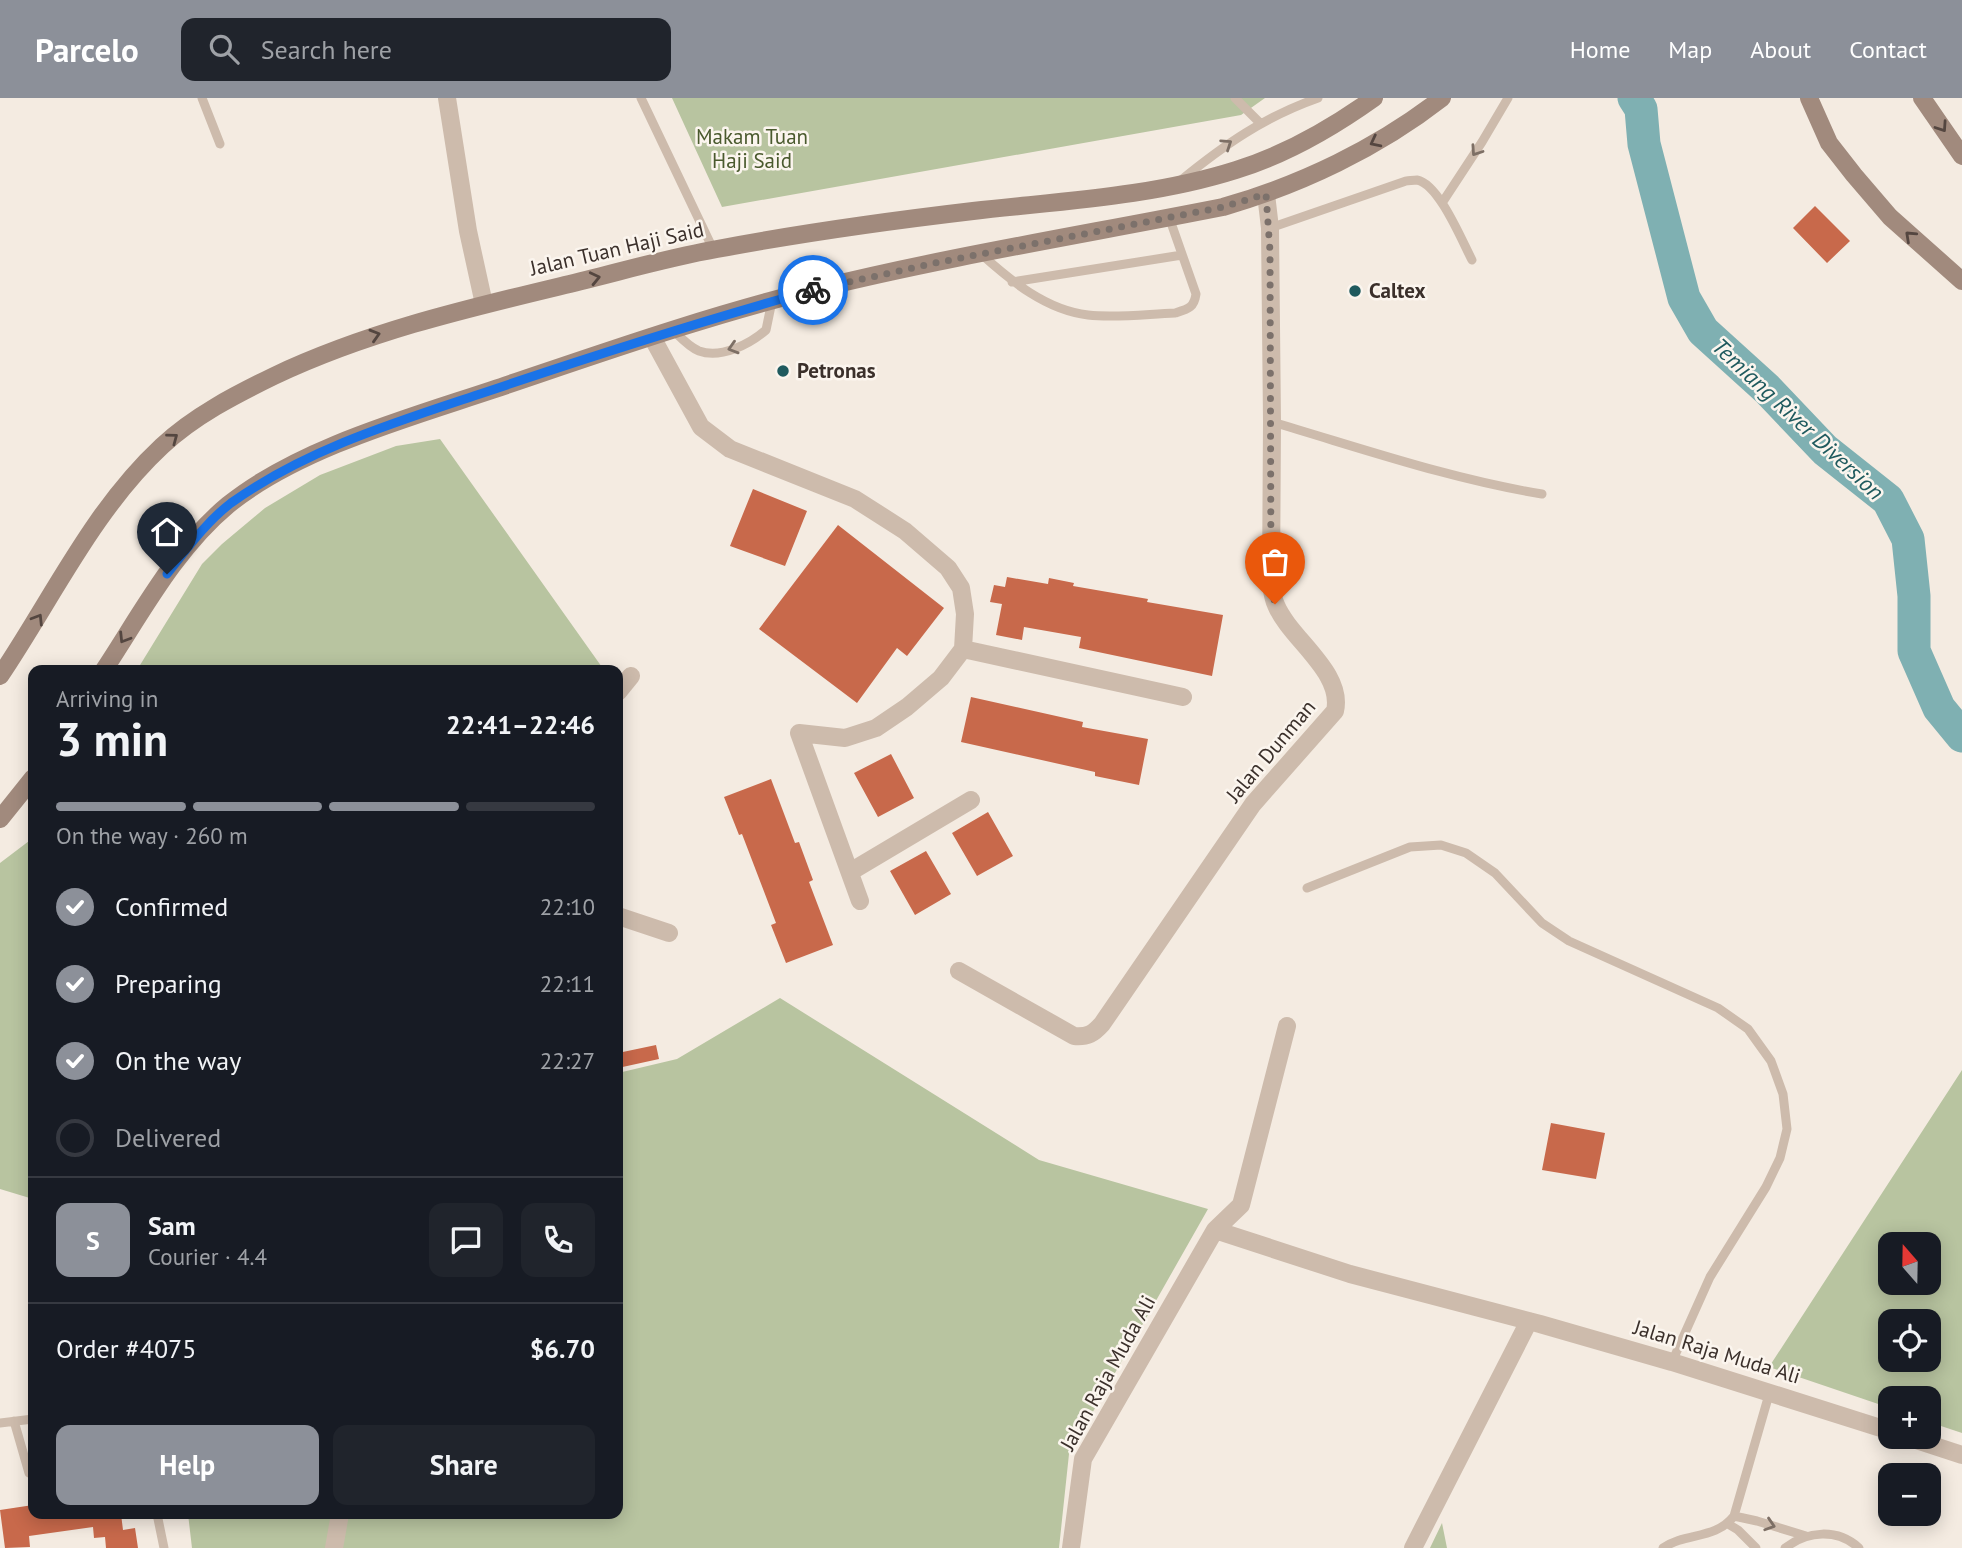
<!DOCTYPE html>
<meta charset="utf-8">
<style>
:root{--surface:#171b24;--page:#20242c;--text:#f1f3f6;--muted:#9ea1a6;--line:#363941;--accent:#8c9099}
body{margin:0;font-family:"PT Sans",sans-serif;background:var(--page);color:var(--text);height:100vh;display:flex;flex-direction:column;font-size:26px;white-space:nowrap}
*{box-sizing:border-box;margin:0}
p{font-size:23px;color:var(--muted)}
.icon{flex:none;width:38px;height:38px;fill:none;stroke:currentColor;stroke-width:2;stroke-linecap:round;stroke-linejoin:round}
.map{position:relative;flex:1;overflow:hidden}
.panel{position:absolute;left:28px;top:567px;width:595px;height:854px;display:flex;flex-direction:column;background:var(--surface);border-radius:14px;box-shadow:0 4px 18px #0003}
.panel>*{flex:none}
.needle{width:46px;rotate:340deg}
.tools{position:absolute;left:1878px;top:1134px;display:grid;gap:14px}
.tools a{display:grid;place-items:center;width:63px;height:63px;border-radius:14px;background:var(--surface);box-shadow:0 4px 18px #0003;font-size:35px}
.pin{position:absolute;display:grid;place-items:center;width:60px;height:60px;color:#fff;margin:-72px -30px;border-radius:50% 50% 50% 0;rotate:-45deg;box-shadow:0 0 7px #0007}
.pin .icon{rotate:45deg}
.courier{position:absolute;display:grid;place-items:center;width:70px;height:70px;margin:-35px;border:5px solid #1a73e8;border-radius:50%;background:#fff;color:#222;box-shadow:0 2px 9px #0007}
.headline em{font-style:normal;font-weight:700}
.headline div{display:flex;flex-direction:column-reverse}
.headline{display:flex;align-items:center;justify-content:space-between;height:119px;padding:0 28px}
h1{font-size:46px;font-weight:700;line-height:52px}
.bar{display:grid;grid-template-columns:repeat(4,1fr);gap:10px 7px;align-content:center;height:84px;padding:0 28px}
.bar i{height:9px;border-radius:5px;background:var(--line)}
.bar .current{background:var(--accent)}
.bar p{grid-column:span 4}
.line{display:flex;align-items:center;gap:18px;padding:0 28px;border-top:2px solid var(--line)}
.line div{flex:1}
.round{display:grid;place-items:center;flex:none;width:74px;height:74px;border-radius:14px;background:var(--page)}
ol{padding:0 28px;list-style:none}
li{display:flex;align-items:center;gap:21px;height:77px}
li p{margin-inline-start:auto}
li .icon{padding:7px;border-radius:50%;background:var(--accent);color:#fff;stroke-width:4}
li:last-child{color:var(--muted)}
li i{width:38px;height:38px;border:4px solid var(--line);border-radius:50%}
.button{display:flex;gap:14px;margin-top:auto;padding:14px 28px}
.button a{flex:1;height:80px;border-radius:14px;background:var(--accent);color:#fff;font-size:28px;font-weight:700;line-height:80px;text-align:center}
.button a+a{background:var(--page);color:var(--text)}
header{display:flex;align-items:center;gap:42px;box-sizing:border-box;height:98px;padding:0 35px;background:var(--accent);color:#fff}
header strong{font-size:33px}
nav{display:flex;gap:38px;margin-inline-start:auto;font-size:24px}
.search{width:490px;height:63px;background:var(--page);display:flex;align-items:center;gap:18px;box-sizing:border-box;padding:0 24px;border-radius:14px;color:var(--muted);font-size:26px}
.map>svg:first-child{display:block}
.green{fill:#b8c4a0;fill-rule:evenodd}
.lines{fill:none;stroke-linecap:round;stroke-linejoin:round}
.river{stroke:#7fb0b2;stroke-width:33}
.building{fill:#c8694b}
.service{stroke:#cdbbac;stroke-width:9}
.minor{stroke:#cdbbac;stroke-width:18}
.secondary{stroke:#a18a7d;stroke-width:18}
.oneway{stroke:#544640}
.oneway2{stroke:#7d6f65}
.done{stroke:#7c716b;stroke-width:7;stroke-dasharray:0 12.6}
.route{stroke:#1a73e8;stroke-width:9}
.poi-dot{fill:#1f5a5e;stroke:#fbf5ee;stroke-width:2.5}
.labels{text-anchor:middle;stroke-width:5;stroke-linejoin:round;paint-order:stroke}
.park-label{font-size:21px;fill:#4a5a2e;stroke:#fbf5ee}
.street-label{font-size:21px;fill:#3b302b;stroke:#fbf5ee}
.poi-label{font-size:21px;font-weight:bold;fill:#3b302b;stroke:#fbf5ee;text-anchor:start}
.water-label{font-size:23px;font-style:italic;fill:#1f5a5e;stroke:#fbf5ee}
</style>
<header>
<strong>Parcelo</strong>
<div class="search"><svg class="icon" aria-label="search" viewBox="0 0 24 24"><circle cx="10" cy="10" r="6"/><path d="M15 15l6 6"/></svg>Search here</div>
<nav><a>Home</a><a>Map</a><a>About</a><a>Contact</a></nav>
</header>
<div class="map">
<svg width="1962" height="1450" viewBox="0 0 1962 1450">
<rect width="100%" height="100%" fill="#f4ebe1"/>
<!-- green -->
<path class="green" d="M672,0H1265L1241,17L722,109Z
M440,341L604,572H137L202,466L222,446L265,410L320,377L396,348Z
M33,740V1101L0,1091V765Z
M780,900L1039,1062L1208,1111L1069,1356L1059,1450H192L188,1416H618V975L677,961Z
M1962,972V1335L1929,1324L1928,1300H1890V1310L1769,1269ZM1890,1146H1928V1185H1890ZM1928,1223V1262H1890V1223Z
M1442,1425L1447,1450H1430Z"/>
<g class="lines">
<!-- river -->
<path class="river" d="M1634,0L1641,11L1644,46L1684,200L1703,233L1767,291L1825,352L1888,402L1908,441L1914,498V553L1939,610L1962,638"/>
</g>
<!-- building -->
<path class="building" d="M1815,108L1850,143L1827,165L1793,130Z
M753,391L807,413L785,468L730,448Z
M838,427L944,510L907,558L897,550L857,605L759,531Z
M1007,479L1048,486L1049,480L1074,485L1073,488L1148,501L1147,504L1223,517L1212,578L1079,550L1081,539L1024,529L1022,542L996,537L1002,506L990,504L994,487L1005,489Z
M971,599L1083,624L1082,629L1148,641L1139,687L1095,678V674L961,644Z
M891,656L914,700L878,719L854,675Z
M771,681L795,745L799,744L813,782L809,784L833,847L786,865L771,827L776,825L742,736L739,737L724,699Z
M988,714L1013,758L977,778L952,735Z
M926,753L951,796L915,817L890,773Z
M656,947L659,961L618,970V955Z
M1551,1025L1605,1035L1596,1081L1542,1072Z
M33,1407V1416H121L123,1432L135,1430L138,1450H106L105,1439L94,1440L93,1429L29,1438L30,1449L5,1450L0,1412Z"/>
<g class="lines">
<!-- service -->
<path class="service" d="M202,0L220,46
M641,0L713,151
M1235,0L1260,25
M1180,83C1224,47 1264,19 1318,0
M1442,105L1482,44L1508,0
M1270,130L1406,83C1409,83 1413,82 1417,82C1439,86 1462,143 1472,162
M981,156C1011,183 1046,212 1088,217C1117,220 1147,216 1175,215C1188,211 1194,210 1196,196L1169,119
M1012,184L1182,157
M673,232C681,240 689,249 699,253C721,261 750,246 766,232L772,203
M1272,324C1361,350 1450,381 1542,396
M1307,790L1410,749L1441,747L1466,755L1495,775L1542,825L1569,843L1718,910L1748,931L1771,963L1783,996L1787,1031L1780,1060L1766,1089L1710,1179L1672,1264
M14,1323L29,1375L33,1377
M0,1325L33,1321
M157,1416L164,1450
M1734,1418L1757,1423L1806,1438
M1728,1426L1738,1432L1756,1450
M1663,1450C1686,1434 1715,1442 1734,1418L1770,1293
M1785,1450C1807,1433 1837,1430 1859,1450"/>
<!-- minor -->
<path class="minor" d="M447,0L468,133L484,206
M652,239L701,329L730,351L855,401L905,433L948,470L961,490L965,516L963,551L941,580L907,609L876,630L845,640L799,635L860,803
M963,551L1183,599
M618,594L631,578
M850,774L971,702
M618,818L669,835
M959,873L1074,938C1088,939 1093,936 1102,926L1253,706L1335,613C1344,574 1290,541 1276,507C1273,501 1272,493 1271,486L1272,324L1270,130L1266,96
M1215,1132L1350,1176L1540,1226L1672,1264L1890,1333
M1907,1339L1962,1357
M334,1450L340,1416
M1071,1450L1083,1361L1215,1132L1241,1107L1287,928
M1413,1450L1529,1223"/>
<!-- secondary -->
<path class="secondary" d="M1809,0L1829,45L1854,77L1890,119L1962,183
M1922,0L1962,58
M104,572C141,516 175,451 228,407C297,351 408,320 492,292C599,256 706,218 816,191C950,158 1087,136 1223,109C1300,87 1378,50 1442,0
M0,578C52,501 93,412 162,348C194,318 235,297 274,278C367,234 465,211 565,187C616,175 666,160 717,151C802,135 888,123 973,113C1060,103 1151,99 1236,72C1285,57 1332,30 1374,0
M0,721L33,680"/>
</g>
<!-- one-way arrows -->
<defs><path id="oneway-chevron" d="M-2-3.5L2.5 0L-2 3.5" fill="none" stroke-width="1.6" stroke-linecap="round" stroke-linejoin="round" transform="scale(1.75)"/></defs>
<g class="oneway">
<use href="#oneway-chevron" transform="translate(1942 29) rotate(56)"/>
<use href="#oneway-chevron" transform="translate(1375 44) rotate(153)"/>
<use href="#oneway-chevron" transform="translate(1910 138) rotate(-137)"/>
<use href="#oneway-chevron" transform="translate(595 180) rotate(-13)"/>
<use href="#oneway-chevron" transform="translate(375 237) rotate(-17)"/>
<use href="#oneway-chevron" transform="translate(173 340) rotate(-37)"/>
<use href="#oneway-chevron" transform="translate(38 521) rotate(-58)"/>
<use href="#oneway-chevron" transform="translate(124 540) rotate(122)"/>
</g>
<g class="oneway2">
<use href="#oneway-chevron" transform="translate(1227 46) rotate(-34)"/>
<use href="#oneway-chevron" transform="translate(1476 53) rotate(124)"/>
<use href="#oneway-chevron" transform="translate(733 250) rotate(163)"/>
<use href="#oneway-chevron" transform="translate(1770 1427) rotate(18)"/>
</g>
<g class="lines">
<!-- done -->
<path class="done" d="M813,192L935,165L1223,109L1266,96L1270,153L1271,486L1275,506"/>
<!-- route -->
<path class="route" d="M167,476C186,452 206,424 231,405C307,351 396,324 483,295C592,258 702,223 813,192"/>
</g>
<!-- markers -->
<g class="poi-dot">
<circle cx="1355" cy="193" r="7"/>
<circle cx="783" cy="273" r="7"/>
</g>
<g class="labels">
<!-- park labels -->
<g class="park-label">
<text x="752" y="46">Makam Tuan<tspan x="752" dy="24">Haji Said</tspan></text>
</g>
<!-- street labels -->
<g class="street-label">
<text transform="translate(617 151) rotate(-13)" y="7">Jalan Tuan Haji Said</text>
<text transform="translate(1271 653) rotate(-50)" y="7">Jalan Dunman</text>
<text transform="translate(1717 1254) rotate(17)" y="7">Jalan Raja Muda Ali</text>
<text transform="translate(1108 1275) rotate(-61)" y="7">Jalan Raja Muda Ali</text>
</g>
<!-- poi labels -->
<g class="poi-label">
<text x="1369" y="200">Caltex</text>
<text x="797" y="280">Petronas</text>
</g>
<!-- water labels -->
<g class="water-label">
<text transform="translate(1798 321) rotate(43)" y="8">Temiang River Diversion</text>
</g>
</g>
</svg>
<div class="tools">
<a><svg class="needle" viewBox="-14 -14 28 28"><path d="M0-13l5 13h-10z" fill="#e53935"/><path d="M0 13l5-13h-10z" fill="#9ea1a6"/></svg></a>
<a><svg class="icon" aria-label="locate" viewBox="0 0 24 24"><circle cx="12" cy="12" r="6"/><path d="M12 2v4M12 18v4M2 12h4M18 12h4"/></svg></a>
<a>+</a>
<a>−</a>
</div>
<div class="pin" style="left:1275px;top:506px;background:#ea580c"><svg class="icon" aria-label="bag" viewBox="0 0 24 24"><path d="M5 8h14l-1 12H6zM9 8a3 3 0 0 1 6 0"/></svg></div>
<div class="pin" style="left:167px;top:476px;background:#1f2937"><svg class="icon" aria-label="home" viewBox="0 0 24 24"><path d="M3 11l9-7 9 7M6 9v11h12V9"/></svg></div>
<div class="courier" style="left:813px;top:192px"><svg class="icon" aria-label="bike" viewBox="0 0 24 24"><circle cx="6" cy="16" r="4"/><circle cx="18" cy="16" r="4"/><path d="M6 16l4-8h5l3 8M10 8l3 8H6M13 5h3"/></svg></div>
<section class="panel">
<div class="headline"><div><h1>3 min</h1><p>Arriving in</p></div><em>22:41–22:46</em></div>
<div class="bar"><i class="current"></i><i class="current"></i><i class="current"></i><i></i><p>On the way · 260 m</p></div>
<ol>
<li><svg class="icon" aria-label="check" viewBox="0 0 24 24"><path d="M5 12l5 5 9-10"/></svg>Confirmed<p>22:10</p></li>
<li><svg class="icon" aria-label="check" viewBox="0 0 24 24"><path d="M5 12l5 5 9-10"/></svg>Preparing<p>22:11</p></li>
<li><svg class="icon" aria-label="check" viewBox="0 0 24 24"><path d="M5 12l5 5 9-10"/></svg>On the way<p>22:27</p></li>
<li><i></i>Delivered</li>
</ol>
<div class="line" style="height:126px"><b class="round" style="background:var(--accent);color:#fff">S</b><div><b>Sam</b><p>Courier · 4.4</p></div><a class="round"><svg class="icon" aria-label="chat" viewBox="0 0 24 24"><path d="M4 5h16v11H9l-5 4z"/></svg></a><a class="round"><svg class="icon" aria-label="phone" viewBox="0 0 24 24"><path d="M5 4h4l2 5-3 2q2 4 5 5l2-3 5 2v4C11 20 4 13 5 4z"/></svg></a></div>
<div class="line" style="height:91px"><div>Order #4075</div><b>$6.70</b></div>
<div class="button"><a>Help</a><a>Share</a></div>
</section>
</div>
